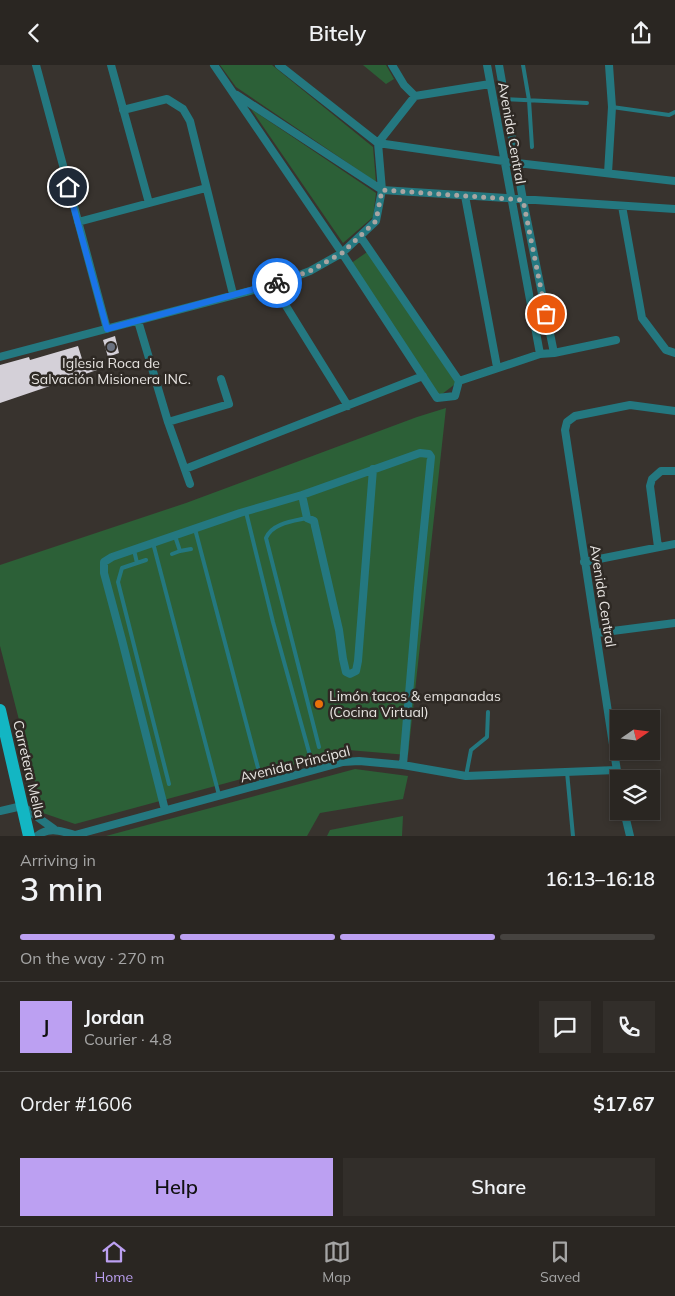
<!DOCTYPE html>
<meta charset="utf-8">
<style>
:root{--surface:#2a2622;--page:#322e2a;--text:#f1f3f6;--muted:#a5a5a5;--line:#464340;--accent:#bca0f2}
body{margin:0;font-family:Mulish,sans-serif;background:var(--page);color:var(--text);height:100vh;display:flex;flex-direction:column;font-size:19px;white-space:nowrap}
*{box-sizing:border-box;margin:0}
p{font-size:16px;color:var(--muted)}
.icon{flex:none;width:28px;height:28px;fill:none;stroke:currentColor;stroke-width:2;stroke-linecap:round;stroke-linejoin:round}
.map{position:relative;height:771px;overflow:hidden}
.details{display:flex;flex-direction:column;background:var(--surface);flex:1}
.details>*{flex:none}
.needle{width:32px;rotate:76deg}
.tools{position:absolute;left:610px;top:645px;display:grid;gap:10px}
.tools a{display:grid;place-items:center;width:50px;height:50px;border-radius:0px;background:var(--surface);box-shadow:0 2px 8px #0003,0 0 0 1px var(--line);font-size:25px}
.pin{position:absolute;display:grid;place-items:center;width:42px;height:42px;color:#fff;margin:-21px;border:2px solid #fff;border-radius:50%;box-shadow:0 1px 5px #0007}
.courier{position:absolute;display:grid;place-items:center;width:50px;height:50px;margin:-25px;border:4px solid #1a73e8;border-radius:50%;background:#fff;color:#222;box-shadow:0 1px 6px #0007}
.summary em{font-style:normal;font-weight:600}
.summary div{display:flex;flex-direction:column-reverse}
.summary{display:flex;align-items:center;justify-content:space-between;height:85px;padding:0 20px}
h1{font-size:32px;font-weight:600;line-height:38px}
.bar{display:grid;grid-template-columns:repeat(4,1fr);gap:8px 5px;align-content:center;height:60px;padding:0 20px}
.bar i{height:6px;border-radius:4px;background:var(--line)}
.bar .on{background:var(--accent)}
.bar p{grid-column:span 4}
.line{display:flex;align-items:center;gap:12px;padding:0 20px;border-top:1px solid var(--line)}
.line div{flex:1}
.round{display:grid;place-items:center;flex:none;width:52px;height:52px;border-radius:0px;background:var(--page)}
.action{display:flex;gap:10px;margin-top:auto;padding:10px 20px}
.action a{flex:1;height:58px;border-radius:0px;background:var(--accent);color:#111;font-size:20px;font-weight:600;line-height:58px;text-align:center}
.action a+a{background:var(--page);color:var(--text)}
header{display:flex;justify-content:space-between;align-items:center;height:65px;padding:0 20px;background:var(--surface);font-size:22px;font-weight:600}
.tab-bar{display:flex;justify-content:space-around;align-items:center;height:70px;border-top:1px solid var(--line);background:var(--surface);font-size:14px;color:var(--muted)}
.tab-bar a{display:grid;justify-items:center;gap:2px}
.tab-bar .on{color:var(--accent)}
.map>svg:first-child{display:block}
.green{fill:#2c6037}
.building{fill:#d4d0d8}
.lines{fill:none;stroke-linecap:round;stroke-linejoin:round}
.service{stroke:#247880;stroke-width:4}
.minor{stroke:#247880;stroke-width:8}
.primary{stroke:#13b6c3;stroke-width:12}
.done{stroke:#a9a5a2;stroke-width:5;stroke-dasharray:0 9}
.route{stroke:#1a73e8;stroke-width:6}
.worship-dot{fill:#6b7280;stroke:#2e2924;stroke-width:2}
.food-dot{fill:#e8710a;stroke:#2e2924;stroke-width:2}
.labels{text-anchor:middle;stroke-width:5;stroke-linejoin:round;paint-order:stroke}
.street-label{font-size:14px;fill:#e6e3e0;stroke:#2e2924}
.poi-label{font-size:14px;fill:#e6e3e0;stroke:#2e2924}
</style>
<header><svg class="icon" aria-label="back" viewBox="0 0 24 24"><path d="M15 5l-7 7 7 7"/></svg>Bitely<svg class="icon" aria-label="share" viewBox="0 0 24 24"><path d="M12 15V3M7 8l5-5 5 5M5 13v7h14v-7"/></svg></header>
<div class="map">
<svg width="675" height="771" viewBox="0 0 675 771">
<rect width="100%" height="100%" fill="#38332e"/>
<!-- green -->
<path class="green" d="M220,0H272L373,82L376,117L236,22Z
M363,0H386L394,14L386,19Z
M251,44L376,128L373,152L343,178Z
M370,185L459,316L437,333L350,199Z
M446,343L408,690L348,685L75,759L43,748L0,581V500L186,438L417,352Z
M355,704L408,711L403,734L320,748L307,771H106Z
M403,751L402,771H327L330,765Z"/>
<!-- building -->
<path class="building" d="M115,271L119,288L108,292L103,275Z
M78,281L83,297L93,294L97,305L0,338V300L29,292L30,295Z"/>
<g class="lines">
<!-- service -->
<path class="service" d="M523,0L529,35L532,82
M505,34L587,38
M612,42L669,50L675,47
M246,447L273,557L314,705
M307,453C294,456 272,458 266,473L319,682
M195,464L262,718
M153,478L219,730
M134,485L137,498L146,495
M180,486L191,484
M172,489L180,486L175,471
M137,498L122,503L118,517L169,719
M567,707L573,771
M466,711L471,685L487,672L488,647"/>
<!-- minor -->
<path class="minor" d="M36,0L107,264
M111,0L149,138
M214,0L342,188L437,333L455,331L459,316L360,171
M279,0L378,78L517,98L675,116
M392,0L404,20L415,31
M487,0L540,289
M499,0L523,135L554,288
M237,30L382,125L675,144
M123,45L167,34L183,44L190,56L233,229
M608,108L612,42L609,0
M465,131L497,302
M622,141L642,253L666,285L675,288
M78,157L206,123
M273,220L348,341
M138,256L168,357L190,419
M0,292L273,220L310,206L342,188L376,156L382,125L378,78L415,31L490,19
M459,316L540,289L554,288L616,275
M168,357L229,339L221,314
M185,404L423,311
M302,430L420,388L429,389L431,392L418,523L403,700
M658,482L650,421L652,414L661,406H675
M584,497L675,479
M597,568L675,558
M619,719L565,365L567,357L575,351L630,340L675,346
M165,745L122,575L104,508V497L112,492L240,448L302,430L307,453L314,456L315,461L339,565L343,594L346,607L350,609L356,606L358,596L373,404
M0,746L22,741L54,764
M624,746L630,771
M37,771C49,761 61,766 75,770L343,697L359,696L403,700L466,711L616,705"/>
<!-- primary -->
<path class="primary" d="M0,645L29,771"/>
</g>
<g class="lines">
<!-- done -->
<path class="done" d="M277,218L310,206L342,188L376,156L382,125L523,135L546,249"/>
<!-- route -->
<path class="route" d="M68,122L107,264L277,218"/>
</g>
<!-- markers -->
<circle class="worship-dot" cx="111" cy="282" r="5"/>
<circle class="food-dot" cx="319" cy="639" r="5"/>
<g class="labels">
<!-- street labels -->
<g class="street-label">
<text transform="translate(512 68) rotate(80)" y="5">Avenida Central</text>
<text transform="translate(603 531) rotate(81)" y="5">Avenida Central</text>
<text transform="translate(295 699) rotate(-14)" y="5">Avenida Principal</text>
<text transform="translate(29 704) rotate(77)" y="5">Carretera Mella</text>
</g>
<!-- poi labels -->
<g class="poi-label">
<text x="111" y="303">Iglesia Roca de<tspan x="111" dy="16">Salvación Misionera INC.</tspan></text>
<text x="329" y="636" text-anchor="start">Limón tacos &amp; empanadas<tspan x="329" dy="16">(Cocina Virtual)</tspan></text>
</g>
</g>
</svg>
<div class="tools">
<a><svg class="needle" viewBox="-14 -14 28 28"><path d="M0-13l5 13h-10z" fill="#e53935"/><path d="M0 13l5-13h-10z" fill="#a5a5a5"/></svg></a>
<a><svg class="icon" aria-label="layers" viewBox="0 0 24 24"><path d="M12 4l9 5-9 5-9-5zM3 14l9 5 9-5"/></svg></a>
</div>
<div class="pin" style="left:546px;top:249px;background:#ea580c"><svg class="icon" aria-label="bag" viewBox="0 0 24 24"><path d="M5 8h14l-1 12H6zM9 8a3 3 0 0 1 6 0"/></svg></div>
<div class="pin" style="left:68px;top:122px;background:#1f2937"><svg class="icon" aria-label="home" viewBox="0 0 24 24"><path d="M3 11l9-7 9 7M6 9v11h12V9"/></svg></div>
<div class="courier" style="left:277px;top:218px"><svg class="icon" aria-label="bike" viewBox="0 0 24 24"><circle cx="6" cy="16" r="4"/><circle cx="18" cy="16" r="4"/><path d="M6 16l4-8h5l3 8M10 8l3 8H6M13 5h3"/></svg></div>
</div>
<section class="details">
<div class="summary"><div><h1>3 min</h1><p>Arriving in</p></div><em>16:13–16:18</em></div>
<div class="bar"><i class="on"></i><i class="on"></i><i class="on"></i><i></i><p>On the way · 270 m</p></div>
<div class="line" style="height:90px"><b class="round" style="background:var(--accent);color:#111">J</b><div><b>Jordan</b><p>Courier · 4.8</p></div><a class="round"><svg class="icon" aria-label="chat" viewBox="0 0 24 24"><path d="M4 5h16v11H9l-5 4z"/></svg></a><a class="round"><svg class="icon" aria-label="phone" viewBox="0 0 24 24"><path d="M5 4h4l2 5-3 2q2 4 5 5l2-3 5 2v4C11 20 4 13 5 4z"/></svg></a></div>
<div class="line" style="height:65px"><div>Order #1606</div><b>$17.67</b></div>
<div class="action"><a>Help</a><a>Share</a></div>
</section>
<nav class="tab-bar">
<a class="on"><svg class="icon" aria-label="home" viewBox="0 0 24 24"><path d="M3 11l9-7 9 7M6 9v11h12V9"/></svg>Home</a>
<a><svg class="icon" aria-label="map" viewBox="0 0 24 24"><path d="M3 6l6-2 6 2 6-2v14l-6 2-6-2-6 2zM9 4v14M15 6v14"/></svg>Map</a>
<a><svg class="icon" aria-label="saved" viewBox="0 0 24 24"><path d="M7 4h10v16l-5-4-5 4z"/></svg>Saved</a>
</nav>
